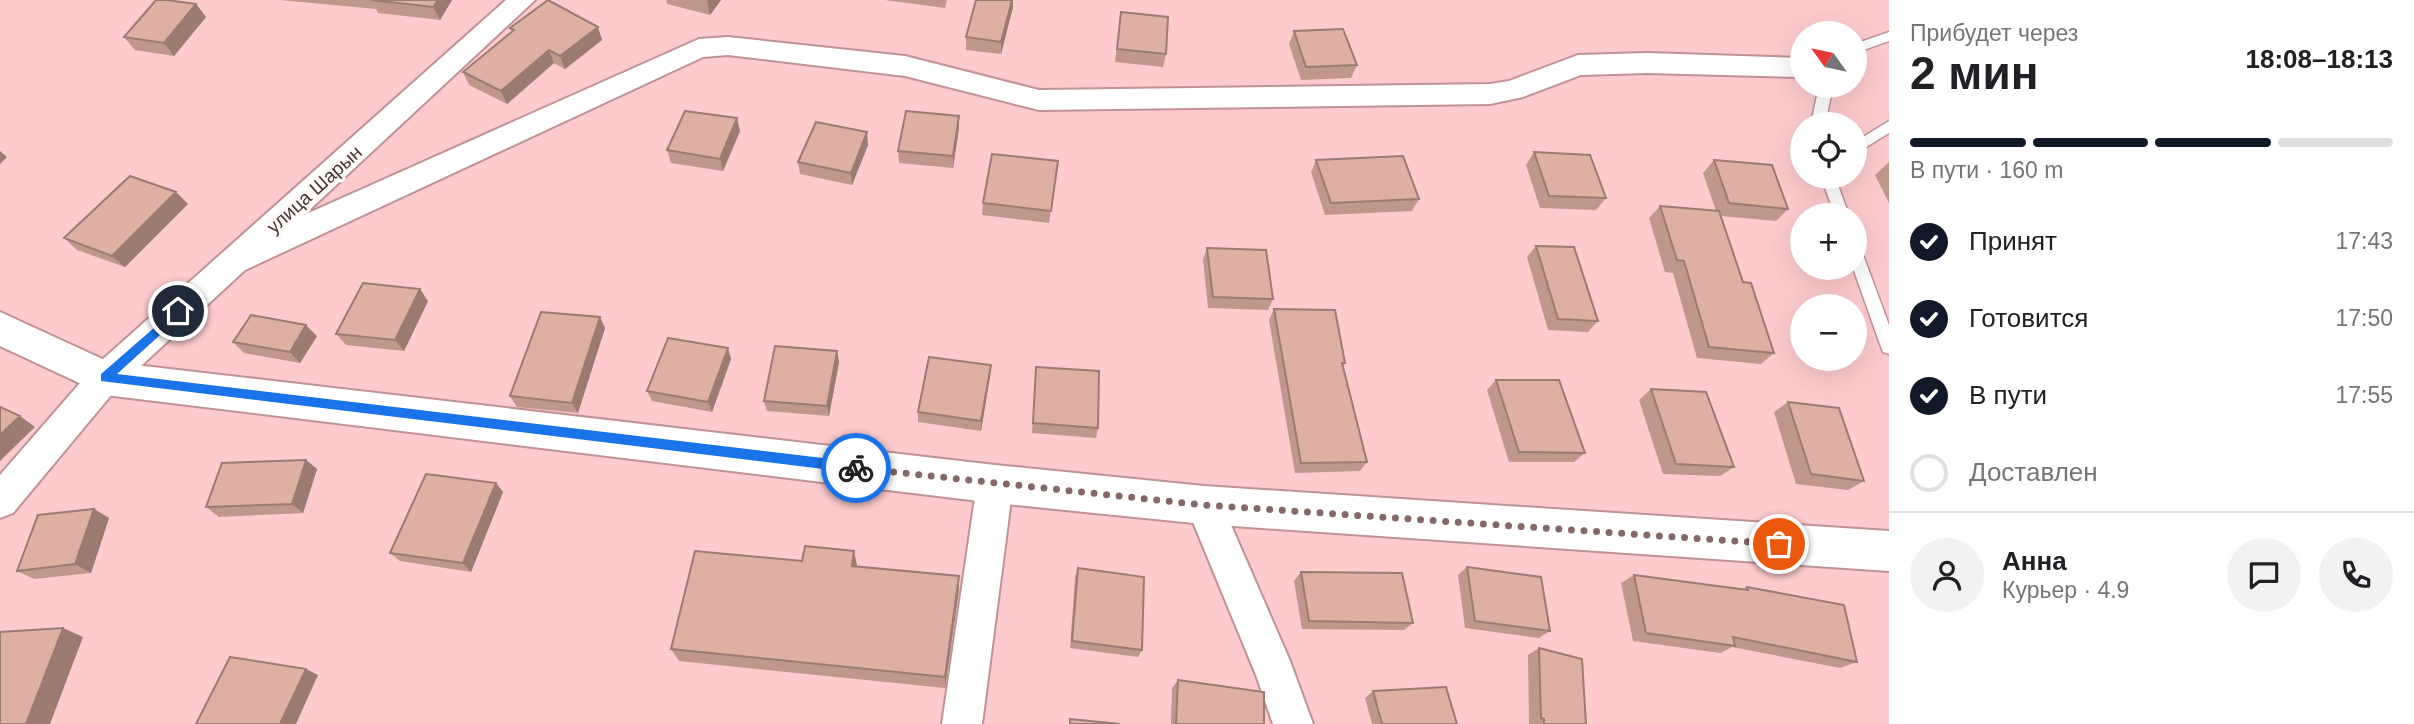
<!DOCTYPE html>
<html lang="ru">
<meta charset="utf-8">
<style>
:root{--surface:#fff;--page:#f2f2f2;--text:#202124;--muted:#757577;--line:#e0e0e0;--accent:#111827}
body{margin:0;font-family:Arial,sans-serif;background:var(--page);color:var(--text);height:100vh;display:flex;flex-direction:column;font-size:26px;white-space:nowrap}
*{box-sizing:border-box;margin:0}
p{font-size:23px;color:var(--muted)}
.icon{flex:none;width:38px;height:38px;fill:none;stroke:currentColor;stroke-width:2;stroke-linecap:round;stroke-linejoin:round}
.map{position:relative;flex:1;overflow:hidden}
.panel{display:flex;flex-direction:column;background:var(--surface);width:525px}
.panel>*{flex:none}
.needle{width:46px;rotate:303deg}
.controls{position:absolute;left:1790px;top:21px;display:grid;gap:14px}
.controls a{display:grid;place-items:center;width:77px;height:77px;border-radius:50%;background:var(--surface);box-shadow:0 7px 28px #0002;font-size:35px}
.pin{position:absolute;display:grid;place-items:center;width:60px;height:60px;color:#fff;margin:-30px;border:4px solid #fff;border-radius:50%;box-shadow:0 2px 7px #0007}
.courier{position:absolute;display:grid;place-items:center;width:70px;height:70px;margin:-35px;border:5px solid #1a73e8;border-radius:50%;background:#fff;color:#222;box-shadow:0 2px 9px #0007}
.overview em{font-style:normal;font-weight:700}
.overview div{display:flex;flex-direction:column-reverse}
.overview{display:flex;align-items:center;justify-content:space-between;height:119px;padding:0 21px}
h1{font-size:46px;font-weight:700;line-height:52px}
.bar{display:grid;grid-template-columns:repeat(4,1fr);gap:10px 7px;align-content:center;height:84px;padding:0 21px}
.bar i{height:9px;border-radius:5px;background:var(--line)}
.bar .current{background:var(--accent)}
.bar p{grid-column:span 4}
.line{display:flex;align-items:center;gap:18px;padding:0 21px;border-top:2px solid var(--line)}
.line div{flex:1}
.round{display:grid;place-items:center;flex:none;width:74px;height:74px;border-radius:37px;background:var(--page)}
ol{padding:0 21px;list-style:none}
li{display:flex;align-items:center;gap:21px;height:77px}
li p{margin-inline-start:auto}
li .icon{padding:7px;border-radius:50%;background:var(--accent);color:#fff;stroke-width:4}
li:last-child{color:var(--muted)}
li i{width:38px;height:38px;border:4px solid var(--line);border-radius:50%}
main{display:flex;flex:1;min-height:0}
.map>svg:first-child{display:block}
.lines{fill:none;stroke-linecap:round;stroke-linejoin:round}
.service-casing{stroke:#c09293;stroke-width:3}
.minor-casing{stroke:#c09293;stroke-width:4}
.secondary-casing{stroke:#c09293;stroke-width:4}
.service{fill:#fff;fill-rule:evenodd}
.minor{fill:#fff;fill-rule:evenodd}
.secondary{fill:#fff;fill-rule:evenodd}
.wall{fill:#bf978c}
.shaded-wall{fill:#9b7b72}
.building{fill:#deb0a3;stroke:#9b7b72;stroke-width:2}
.route{fill:#1a73e8}
.done{stroke:#866869;stroke-width:7;stroke-dasharray:0 12.6}
.labels{text-anchor:middle;stroke-width:6;stroke-linejoin:round;paint-order:stroke}
.street-label{font-size:19px;fill:#463333;stroke:#fef9f9}
</style>
<main>
<div class="map">
<svg width="1889" height="724" viewBox="0 0 1889 724">
<rect width="100%" height="100%" fill="#fdcbcd"/>
<g class="lines">
<defs>
<path id="service" d="M1889,32V41L1855,53V44Z
M1819,86H1833L1825,124H1811Z
M1889,121V133L1855,154V142Z
M1821,177H1835L1849,215H1835Z
M1855,246L1862,252L1889,325V354L1883,352L1881,347L1853,268Z"/>
<path id="minor" d="M506,0H535L304,215L699,39L728,37L905,56L1039,90L1490,84L1509,81L1578,55L1647,53L1802,58V77L1647,73L1581,75L1523,97L1490,104L1039,110L905,76L728,55L703,57L245,270L117,388L13,513L0,518V475L93,368Z
M995,468L1008,473L1013,484L982,724H942L977,484L982,473Z
M1204,488L1217,493L1290,661L1313,724H1273L1256,675L1186,505L1191,493Z"/>
<path id="secondary" d="M0,312L109,362L995,465L1204,486L1889,531V571L1204,524L995,503L105,395L0,346Z"/>
</defs>
<!-- service casing -->
<use href="#service" class="service-casing"/>
<!-- minor casing -->
<use href="#minor" class="minor-casing"/>
<!-- secondary casing -->
<use href="#secondary" class="secondary-casing"/>
<!-- service -->
<use href="#service" class="service"/>
<!-- minor -->
<use href="#minor" class="minor"/>
<!-- secondary -->
<use href="#secondary" class="secondary"/>
</g>
<!-- wall -->
<path class="wall" d="M280,0H452L440,20L378,13L376,9Z
M666,0H721L710,15L667,4Z
M885,0H947L945,8Z
M196,4L206,17L174,56L135,50L124,37Z
M1013,7L1001,54L966,50V37Z
M1121,12L1166,54L1163,67L1115,62Z
M510,28L602,40L565,69L554,63L507,104L469,85L463,72L512,32Z
M1294,31L1357,65L1351,78L1301,80L1289,44Z
M959,128L953,168L899,163L898,151Z
M740,131L723,171L671,163L667,150Z
M868,145L852,185L800,174L798,162Z
M1534,152L1606,198L1596,210L1540,208L1526,165Z
M1316,160L1419,199L1412,211L1325,215L1311,172Z
M1714,160L1788,209L1776,221L1721,216L1743,282L1774,353L1761,364L1697,358L1673,273L1665,272L1649,218L1660,206L1716,211L1703,173Z
M1058,161L1049,223L982,215L983,203Z
M1889,162V203L1875,175Z
M176,192L188,204L125,267L77,250L64,238Z
M1536,246L1598,321L1588,332L1548,330L1527,257Z
M1207,248L1273,299L1268,310L1208,308L1203,260Z
M428,301L404,351L346,345L336,334Z
M1274,309L1345,363L1343,367L1367,462L1360,471L1295,473L1269,320Z
M605,328L578,413L517,407L510,396Z
M317,336L300,363L244,353L233,342Z
M731,359L712,412L652,401L647,391Z
M839,362L829,416L767,411L764,401Z
M1036,367L1098,428L1096,438L1032,433Z
M990,376L981,431L918,422V412Z
M1496,380L1585,453L1574,462H1509L1487,390Z
M1651,389L1734,467L1720,476L1663,474L1639,400Z
M1788,402L1864,481L1848,490L1796,484L1774,412Z
M306,460L317,469L303,513L219,517L206,507Z
M496,483L503,492L471,572L400,561L390,553Z
M94,509L109,518L91,573L34,579L17,571Z
M857,566L959,589L945,688L679,661L671,649Z
M1467,567L1550,631L1539,638L1465,628L1458,575Z
M1078,568L1142,650L1138,657L1070,648L1075,577Z
M1301,572L1413,623L1404,630L1302,629L1294,581Z
M1634,575L1742,590L1747,587L1857,662L1840,668L1732,647L1720,653L1633,641L1621,583Z
M1539,648L1586,724H1529L1528,655Z
M1178,680L1264,724H1171L1172,688Z
M1373,691L1457,724H1372L1365,698Z"/>
<!-- shaded-wall -->
<path class="shaded-wall" d="M438,0H452L440,20L433,7Z
M708,0H721L710,15L707,2Z
M1012,0H1013V7L1001,54V42Z
M196,4L206,17L174,56L164,43Z
M598,27L602,40L565,69L560,56Z
M549,50L554,63L507,104L501,91Z
M959,116V128L953,168V156Z
M737,118L740,131L723,171L720,159Z
M867,132L868,145L852,185L851,173Z
M0,151L7,157L0,164Z
M176,192L188,204L125,267L112,256Z
M420,289L428,301L404,351L395,340Z
M600,317L605,328L578,413L572,403Z
M306,325L317,336L300,363L290,352Z
M728,348L731,359L712,412L708,402Z
M837,351L839,362L829,416L827,406Z
M991,365L990,376L981,431V421Z
M20,416L35,427L0,461V435Z
M306,460L317,469L303,513L292,504Z
M496,483L503,492L471,572L463,563Z
M94,509L109,518L91,573L75,564Z
M854,551L857,565L855,580L852,566Z
M959,576V589L945,688V677Z
M63,628L83,637L50,724H26Z
M306,669L318,675L296,724H280Z"/>
<!-- building -->
<path class="building" d="M156,0H167L196,4L164,43L124,37Z
M371,0H438L433,7Z
M548,0L598,27L560,56L549,50L501,91L463,72L514,30L510,28Z
M976,0H1012L1001,42L966,37Z
M1121,12L1168,17L1166,54L1117,49Z
M1343,29L1357,65L1306,67L1294,31Z
M685,111L737,118L720,159L667,150Z
M906,111L959,116L953,156L898,151Z
M816,122L867,132L851,173L798,162Z
M1534,152L1590,155L1606,198L1549,196Z
M992,154L1058,161L1051,211L983,203Z
M1403,156L1419,199L1331,203L1316,160Z
M1714,160L1772,165L1788,209L1729,203Z
M130,176L176,192L112,256L64,238Z
M1660,206L1719,211L1743,282L1751,283L1774,353L1709,347L1684,261L1677,260Z
M1536,246L1574,247L1598,321L1558,319Z
M1207,248L1266,250L1273,299L1213,297Z
M363,283L420,289L395,340L336,334Z
M1274,309L1335,310L1345,363H1342L1367,462L1301,463Z
M541,312L600,317L572,403L510,396Z
M251,315L306,325L290,352L233,342Z
M668,338L728,348L708,402L647,391Z
M775,346L837,351L827,406L764,401Z
M929,357L991,365L981,421L918,412Z
M1036,367L1099,371L1098,428L1033,423Z
M1496,380H1559L1585,453L1519,452Z
M1651,389L1706,392L1734,467L1676,464Z
M1788,402L1839,408L1864,481L1811,474Z
M0,407L20,416L0,435Z
M306,460L292,504L206,507L222,463Z
M426,474L496,483L463,563L390,553Z
M94,509L75,564L17,571L38,515Z
M805,546L854,551L852,566L959,576L945,677L671,649L695,551L802,561Z
M1467,567L1541,577L1550,631L1475,621Z
M1078,568L1144,577L1142,650L1072,641Z
M1301,572L1402,573L1413,623L1309,621Z
M1634,575L1748,590L1747,587L1844,605L1857,662L1733,637L1735,646L1646,633Z
M63,628L26,724H0V632Z
M1539,648L1582,659L1586,724H1544V719L1541,718Z
M230,657L306,669L280,724H196Z
M1178,680L1264,692V724H1176Z
M1446,687L1457,724H1382L1373,691Z
M1070,719L1120,724H1070Z"/>
<!-- route -->
<path class="route" d="M178,307L184,311L182,315L117,374L856,462L862,468L856,473L101,381V374Z"/>
<g class="lines">
<!-- done -->
<path class="done" d="M856,468L1204,505L1779,544"/>
</g>
<g class="labels">
<!-- street labels -->
<g class="street-label">
<text transform="translate(314 189) rotate(-42)" y="7">улица Шарын</text>
</g>
</g>
</svg>
<div class="controls">
<a><svg class="needle" viewBox="-14 -14 28 28"><path d="M0-13l5 13h-10z" fill="#e53935"/><path d="M0 13l5-13h-10z" fill="#757577"/></svg></a>
<a><svg class="icon" aria-label="locate" viewBox="0 0 24 24"><circle cx="12" cy="12" r="6"/><path d="M12 2v4M12 18v4M2 12h4M18 12h4"/></svg></a>
<a>+</a>
<a>−</a>
</div>
<div class="pin" style="left:1779px;top:544px;background:#ea580c"><svg class="icon" aria-label="bag" viewBox="0 0 24 24"><path d="M5 8h14l-1 12H6zM9 8a3 3 0 0 1 6 0"/></svg></div>
<div class="pin" style="left:178px;top:311px;background:#1f2937"><svg class="icon" aria-label="home" viewBox="0 0 24 24"><path d="M3 11l9-7 9 7M6 9v11h12V9"/></svg></div>
<div class="courier" style="left:856px;top:468px"><svg class="icon" aria-label="bike" viewBox="0 0 24 24"><circle cx="6" cy="16" r="4"/><circle cx="18" cy="16" r="4"/><path d="M6 16l4-8h5l3 8M10 8l3 8H6M13 5h3"/></svg></div>
</div>
<section class="panel">
<div class="overview"><div><h1>2 мин</h1><p>Прибудет через</p></div><em>18:08–18:13</em></div>
<div class="bar"><i class="current"></i><i class="current"></i><i class="current"></i><i></i><p>В пути · 160 m</p></div>
<ol>
<li><svg class="icon" aria-label="check" viewBox="0 0 24 24"><path d="M5 12l5 5 9-10"/></svg>Принят<p>17:43</p></li>
<li><svg class="icon" aria-label="check" viewBox="0 0 24 24"><path d="M5 12l5 5 9-10"/></svg>Готовится<p>17:50</p></li>
<li><svg class="icon" aria-label="check" viewBox="0 0 24 24"><path d="M5 12l5 5 9-10"/></svg>В пути<p>17:55</p></li>
<li><i></i>Доставлен</li>
</ol>
<div class="line" style="height:126px"><a class="round"><svg class="icon" aria-label="person" viewBox="0 0 24 24"><circle cx="12" cy="8" r="4"/><path d="M4 21q1-7 8-7t8 7"/></svg></a><div><b>Анна</b><p>Курьер · 4.9</p></div><a class="round"><svg class="icon" aria-label="chat" viewBox="0 0 24 24"><path d="M4 5h16v11H9l-5 4z"/></svg></a><a class="round"><svg class="icon" aria-label="phone" viewBox="0 0 24 24"><path d="M5 4h4l2 5-3 2q2 4 5 5l2-3 5 2v4C11 20 4 13 5 4z"/></svg></a></div>
</section>
</main>
